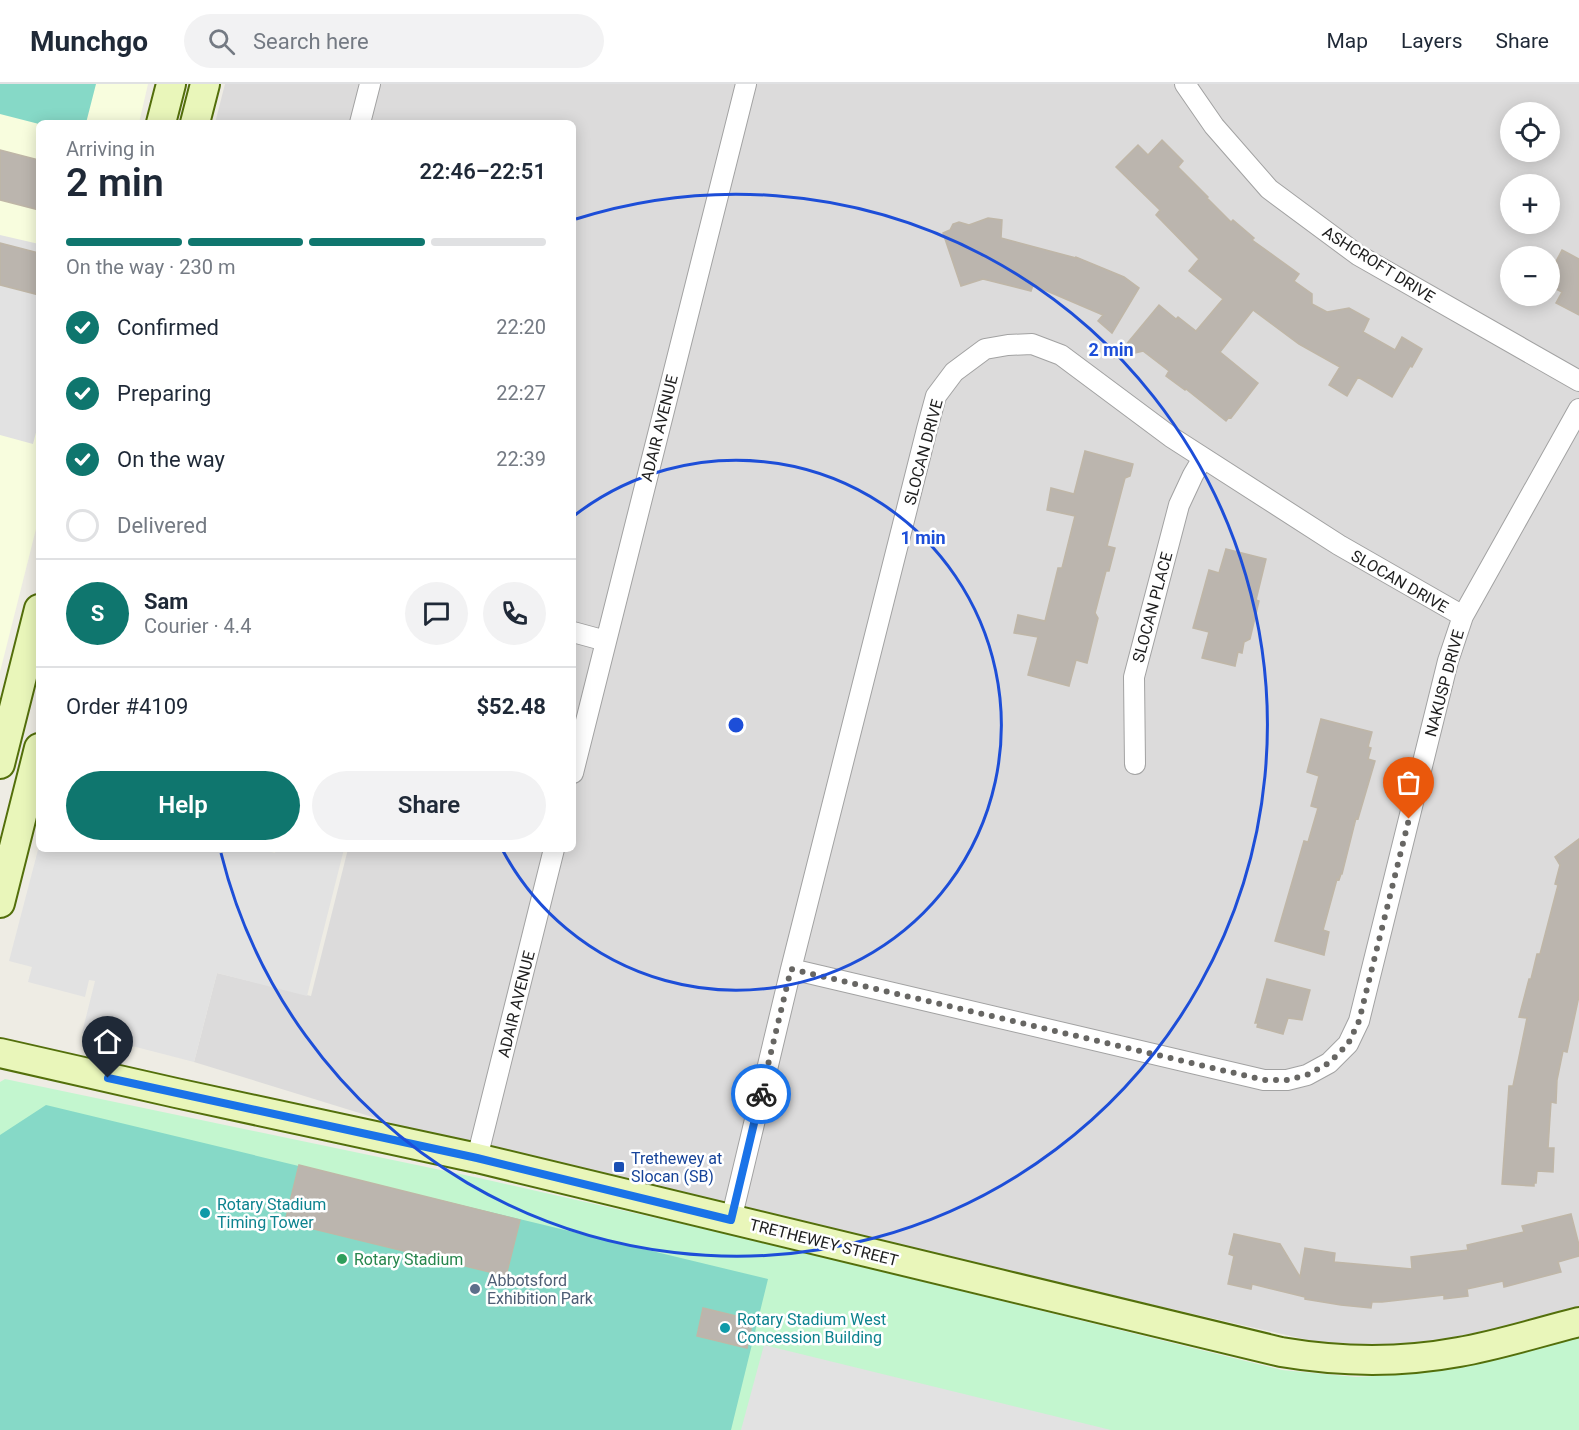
<!DOCTYPE html>
<meta charset="utf-8">
<style>
:root{--surface:#fff;--page:#f2f2f3;--text:#1f2937;--muted:#747a83;--line:#e0e1e3;--accent:#0f766e}
body{margin:0;font-family:Roboto,sans-serif;background:var(--page);color:var(--text);height:100vh;display:flex;flex-direction:column;font-size:22px;white-space:nowrap}
*{box-sizing:border-box;margin:0}
p{font-size:20px;color:var(--muted)}
.icon{flex:none;width:33px;height:33px;fill:none;stroke:currentColor;stroke-width:2;stroke-linecap:round;stroke-linejoin:round}
.map{position:relative;flex:1;overflow:hidden}
.panel{position:absolute;left:36px;top:36px;width:540px;height:732px;display:flex;flex-direction:column;background:var(--surface);border-radius:9px;box-shadow:0 3px 15px #0003}
.panel>*{flex:none}
.buttons{position:absolute;left:1500px;top:18px;display:grid;gap:12px}
.buttons a{display:grid;place-items:center;width:60px;height:60px;border-radius:50%;background:var(--surface);box-shadow:0 3px 15px #0003;font-size:30px}
.pin{position:absolute;display:grid;place-items:center;width:51px;height:51px;color:#fff;margin:-62px -26px;border-radius:50% 50% 50% 0;rotate:-45deg;box-shadow:0 0 6px #0007}
.pin .icon{rotate:45deg}
.courier{position:absolute;display:grid;place-items:center;width:60px;height:60px;margin:-30px;border:4px solid #1a73e8;border-radius:50%;background:#fff;color:#222;box-shadow:0 2px 8px #0007}
.headline em{font-style:normal;font-weight:600}
.headline div{display:flex;flex-direction:column-reverse}
.headline{display:flex;align-items:center;justify-content:space-between;height:102px;padding:0 30px}
h1{font-size:39px;font-weight:600;line-height:45px}
.bar{display:grid;grid-template-columns:repeat(4,1fr);gap:9px 6px;align-content:center;height:72px;padding:0 30px}
.bar i{height:8px;border-radius:4px;background:var(--line)}
.bar .selected{background:var(--accent)}
.bar p{grid-column:span 4}
.line{display:flex;align-items:center;gap:15px;padding:0 30px;border-top:2px solid var(--line)}
.line div{flex:1}
.round{display:grid;place-items:center;flex:none;width:63px;height:63px;border-radius:32px;background:var(--page)}
ol{padding:0 30px;list-style:none}
li{display:flex;align-items:center;gap:18px;height:66px}
li p{margin-inline-start:auto}
li .icon{padding:6px;border-radius:50%;background:var(--accent);color:#fff;stroke-width:4}
li:last-child{color:var(--muted)}
li i{width:33px;height:33px;border:3px solid var(--line);border-radius:50%}
.primary-button{display:flex;gap:12px;margin-top:auto;padding:12px 30px}
.primary-button a{flex:1;height:69px;border-radius:36px;background:var(--accent);color:#fff;font-size:24px;font-weight:600;line-height:69px;text-align:center}
.primary-button a+a{background:var(--page);color:var(--text)}
header{display:flex;align-items:center;gap:36px;box-sizing:border-box;height:84px;padding:0 30px;background:var(--surface);border-bottom:2px solid var(--line)}
header strong{font-size:28px}
nav{display:flex;gap:33px;margin-inline-start:auto;font-size:21px}
.search{width:420px;height:54px;background:var(--page);display:flex;align-items:center;gap:15px;box-sizing:border-box;padding:0 21px;border-radius:33px;color:var(--muted);font-size:22px}
.map>svg:first-child{display:block}
.residential{fill:#dcdbdb;fill-rule:evenodd}
.education{fill:#f8fdde}
.park{fill:#c3f6cf}
.pitch{fill:#86d9c7}
.parking{fill:#e2e2e2}
.building{fill:#bbb5ae;stroke:#bfb6a7;stroke-width:1.5}
.lines{fill:none;stroke-linecap:round;stroke-linejoin:round}
.street-casing{stroke:#a2a2a2;stroke-width:22}
.secondary-casing{stroke:#536f0b;stroke-width:32}
.street{stroke:#fff;stroke-width:20}
.secondary{stroke:#e9f6ba;stroke-width:28}
.done{stroke:#676663;stroke-width:6;stroke-dasharray:0 10.8}
.route{stroke:#1a73e8;stroke-width:8}
.ring{fill:none;stroke:#1d4ed8;stroke-width:3}
.transit-dot{fill:#1a4fb4;stroke:#fff;stroke-width:2}
.culture-dot{fill:#0f9aa8;stroke:#fff;stroke-width:2}
.leisure-dot{fill:#2e9e5b;stroke:#fff;stroke-width:2}
.service-dot{fill:#5c6f8a;stroke:#fff;stroke-width:2}
.labels{text-anchor:middle;stroke-width:5;stroke-linejoin:round;paint-order:stroke}
.street-label{font-size:16px;fill:#1e1e1e;stroke:#fff}
.transit-label{font-size:16px;fill:#164399;stroke:#fff;text-anchor:start}
.culture-label{font-size:16px;fill:#0d838f;stroke:#fff;text-anchor:start}
.leisure-label{font-size:16px;fill:#27864d;stroke:#fff;text-anchor:start}
.service-label{font-size:16px;fill:#4e5e75;stroke:#fff;text-anchor:start}
.centre{fill:#1d4ed8;stroke:#fff;stroke-width:3}
.ring-label{font-size:18px;text-anchor:middle;font-weight:bold;fill:#1d4ed8;stroke:#fff;stroke-width:5;stroke-linejoin:round;paint-order:stroke}
</style>
<header>
<strong>Munchgo</strong>
<div class="search"><svg class="icon" aria-label="search" viewBox="0 0 24 24"><circle cx="10" cy="10" r="6"/><path d="M15 15l6 6"/></svg>Search here</div>
<nav><a>Map</a><a>Layers</a><a>Share</a></nav>
</header>
<div class="map">
<svg width="1579" height="1346" viewBox="0 0 1579 1346">
<rect width="100%" height="100%" fill="#eeece4"/>
<!-- residential -->
<path class="residential" d="M225,0H1579V1222L1501,1243L1460,1252L1394,1261L1357,1263L1317,1258L769,1134L486,1068L194,978L217,889L311,912L348,765H573V39H215ZM1510,28H1550V68H1510ZM1510,100H1550V140H1510ZM1510,172H1550V212H1510Z"/>
<!-- education -->
<path class="education" d="M0,0H148L139,39H39V433L0,588Z"/>
<!-- park -->
<path class="park" d="M5,995L479,1094L749,1155L1282,1286L1356,1293L1398,1291L1460,1282L1579,1254V1346H0V998Z"/>
<!-- pitch -->
<path class="pitch" d="M0,0H96L86,39L39,40L0,30Z
M46,1021L768,1195L731,1346H0V1051Z"/>
<!-- parking -->
<path class="parking" d="M0,151L39,160V337L33,360L0,351Z
M39,762V765H261L275,769L276,765H344L307,912L217,889L194,978L82,949L95,897L89,896L85,913L28,898L32,883L9,877Z
M764,1261L1111,1346H741Z"/>
<!-- building -->
<path class="building" d="M1162,56L1183,77L1178,83L1208,113L1207,114L1231,138L1233,136L1254,154L1252,156L1299,190L1294,197L1312,210V220L1327,228L1349,224L1369,235L1363,248L1395,266L1402,253L1422,265L1412,283L1410,282L1392,313L1358,293L1347,312L1329,301L1340,283L1299,260L1253,226L1220,268L1258,299L1231,334L1229,333L1226,337L1186,305L1185,306L1166,292L1169,287L1143,267L1115,274L1159,221L1176,235L1178,233L1196,247L1223,215L1189,187L1199,175L1156,131L1160,126L1116,83L1138,61L1148,71Z
M0,66L39,76V126L0,116Z
M988,134L1002,136L1001,154L1076,174V173L1124,193L1139,204L1112,249L1098,237L1103,231L1033,201L1031,207L983,195L961,202L943,149L950,146L953,140L959,138L969,141Z
M0,159L39,169V211L0,201Z
M1562,166L1579,175V231L1556,219L1562,208L1550,202V189Z
M1085,367L1133,380L1130,392L1125,394L1107,462L1115,464L1109,487H1106L1095,529L1098,534L1087,579L1076,576L1069,602L1028,591L1038,553L1014,549L1018,531L1045,537L1058,484H1062L1075,432L1047,426L1051,404L1074,410Z
M1226,465L1266,475L1256,516L1259,517L1250,555L1244,558L1242,569L1238,568L1235,582L1202,574L1209,548L1193,544L1209,486L1219,489Z
M1321,635L1372,648L1368,663L1371,664L1368,675L1375,677L1358,735L1356,734L1342,790H1341L1339,796L1337,795L1323,846L1329,848L1324,871L1275,857L1304,757L1308,758L1318,724L1311,722L1319,692L1307,688Z
M1579,755V912L1567,968L1563,967L1557,996L1556,1019L1551,1018L1548,1064H1554L1553,1088L1537,1087L1536,1099H1534V1102L1502,1100L1509,1002H1513L1527,934L1519,933L1529,895H1531L1537,870H1540L1558,801L1555,800L1560,781L1555,773Z
M1267,895L1310,906L1302,936L1288,934L1283,950L1257,943L1258,939H1255Z
M299,1081L520,1136L506,1192L285,1138Z
M1571,1130L1579,1161V1172L1558,1178L1561,1188L1504,1203L1503,1197L1467,1205L1468,1212L1444,1215V1211L1382,1218H1372L1371,1224L1341,1221L1305,1215V1213L1252,1200L1251,1205L1228,1200L1234,1172L1229,1170L1234,1150L1280,1160L1300,1193L1305,1164L1335,1169L1334,1178L1412,1185L1411,1173L1468,1166L1467,1161L1524,1148L1522,1142Z
M703,1224L753,1236L747,1264L697,1252Z"/>
<g class="lines">
<defs>
<path id="street" d="M1185,0L1214,42L1269,105L1358,171L1579,297
M360,39L370,0
M573,548L606,557
M1135,680L1134,593L1179,421L1193,391L1203,374
M573,689L746,0
M791,885L1264,996H1287L1307,991L1329,979L1348,960L1359,937L1448,577L1463,532L1579,325
M477,1074L554,765
M731,1136L791,885L927,345L936,312L954,288L985,265L1008,261L1032,260L1061,271L1171,353L1339,461L1463,532"/>
<path id="secondary" d="M161,39L171,0
M195,39L205,0
M0,680L39,525
M0,819L39,664
M0,969L176,1009L477,1074L1281,1268C1340,1278 1400,1279 1459,1268C1499,1261 1539,1248 1579,1238"/>
</defs>
<!-- street casing -->
<use href="#street" class="street-casing"/>
<!-- secondary casing -->
<use href="#secondary" class="secondary-casing"/>
<!-- street -->
<use href="#street" class="street"/>
<!-- secondary -->
<use href="#secondary" class="secondary"/>
</g>
<g class="lines">
<!-- done -->
<path class="done" d="M761,1010L791,885L1264,996H1287L1307,991L1329,979L1348,960L1359,937L1409,735"/>
<!-- route -->
<path class="route" d="M108,994L477,1074L731,1136L761,1010"/>
</g>
<!-- distance rings -->
<g class="ring">
<path d="M575 431A265 265 0 1 1 502 765"/>
<path d="M576 135A531 531 0 1 1 221 769"/>
</g>
<!-- markers -->
<rect class="transit-dot" x="613" y="1077" width="12" height="12" rx="3"/>
<g class="culture-dot">
<circle cx="205" cy="1129" r="6"/>
<circle cx="725" cy="1244" r="6"/>
</g>
<circle class="leisure-dot" cx="342" cy="1175" r="6"/>
<circle class="service-dot" cx="475" cy="1205" r="6"/>
<g class="labels">
<!-- street labels -->
<g class="street-label">
<text transform="translate(1379 180) rotate(32)" y="6">ASHCROFT DRIVE</text>
<text transform="translate(659 344) rotate(-76)" y="6">ADAIR AVENUE</text>
<text transform="translate(923 368) rotate(-75)" y="6">SLOCAN DRIVE</text>
<text transform="translate(1400 497) rotate(30)" y="6">SLOCAN DRIVE</text>
<text transform="translate(1152 523) rotate(-75)" y="6">SLOCAN PLACE</text>
<text transform="translate(1444 599) rotate(-75)" y="6">NAKUSP DRIVE</text>
<text transform="translate(516 920) rotate(-76)" y="6">ADAIR AVENUE</text>
<text transform="translate(824 1158) rotate(14)" y="6">TRETHEWEY STREET</text>
</g>
<!-- transit labels -->
<g class="transit-label">
<text x="631" y="1080">Trethewey at<tspan x="631" dy="18">Slocan (SB)</tspan></text>
</g>
<!-- culture labels -->
<g class="culture-label">
<text x="217" y="1126">Rotary Stadium<tspan x="217" dy="18">Timing Tower</tspan></text>
<text x="737" y="1241">Rotary Stadium West<tspan x="737" dy="18">Concession Building</tspan></text>
</g>
<!-- leisure labels -->
<g class="leisure-label">
<text x="354" y="1181">Rotary Stadium</text>
</g>
<!-- service labels -->
<g class="service-label">
<text x="487" y="1202">Abbotsford<tspan x="487" dy="18">Exhibition Park</tspan></text>
</g>
</g>
<circle cx="736" cy="641" r="9" class="centre"/>
<g class="ring-label">
<text x="1111" y="272">2 min</text>
<text x="923" y="460">1 min</text>
</g>
</svg>
<div class="buttons">
<a><svg class="icon" aria-label="locate" viewBox="0 0 24 24"><circle cx="12" cy="12" r="6"/><path d="M12 2v4M12 18v4M2 12h4M18 12h4"/></svg></a>
<a>+</a>
<a>−</a>
</div>
<div class="pin" style="left:1409px;top:735px;background:#ea580c"><svg class="icon" aria-label="bag" viewBox="0 0 24 24"><path d="M5 8h14l-1 12H6zM9 8a3 3 0 0 1 6 0"/></svg></div>
<div class="pin" style="left:108px;top:994px;background:#1f2937"><svg class="icon" aria-label="home" viewBox="0 0 24 24"><path d="M3 11l9-7 9 7M6 9v11h12V9"/></svg></div>
<div class="courier" style="left:761px;top:1010px"><svg class="icon" aria-label="bike" viewBox="0 0 24 24"><circle cx="6" cy="16" r="4"/><circle cx="18" cy="16" r="4"/><path d="M6 16l4-8h5l3 8M10 8l3 8H6M13 5h3"/></svg></div>
<section class="panel">
<div class="headline"><div><h1>2 min</h1><p>Arriving in</p></div><em>22:46–22:51</em></div>
<div class="bar"><i class="selected"></i><i class="selected"></i><i class="selected"></i><i></i><p>On the way · 230 m</p></div>
<ol>
<li><svg class="icon" aria-label="check" viewBox="0 0 24 24"><path d="M5 12l5 5 9-10"/></svg>Confirmed<p>22:20</p></li>
<li><svg class="icon" aria-label="check" viewBox="0 0 24 24"><path d="M5 12l5 5 9-10"/></svg>Preparing<p>22:27</p></li>
<li><svg class="icon" aria-label="check" viewBox="0 0 24 24"><path d="M5 12l5 5 9-10"/></svg>On the way<p>22:39</p></li>
<li><i></i>Delivered</li>
</ol>
<div class="line" style="height:108px"><b class="round" style="background:var(--accent);color:#fff">S</b><div><b>Sam</b><p>Courier · 4.4</p></div><a class="round"><svg class="icon" aria-label="chat" viewBox="0 0 24 24"><path d="M4 5h16v11H9l-5 4z"/></svg></a><a class="round"><svg class="icon" aria-label="phone" viewBox="0 0 24 24"><path d="M5 4h4l2 5-3 2q2 4 5 5l2-3 5 2v4C11 20 4 13 5 4z"/></svg></a></div>
<div class="line" style="height:78px"><div>Order #4109</div><b>$52.48</b></div>
<div class="primary-button"><a>Help</a><a>Share</a></div>
</section>
</div>
